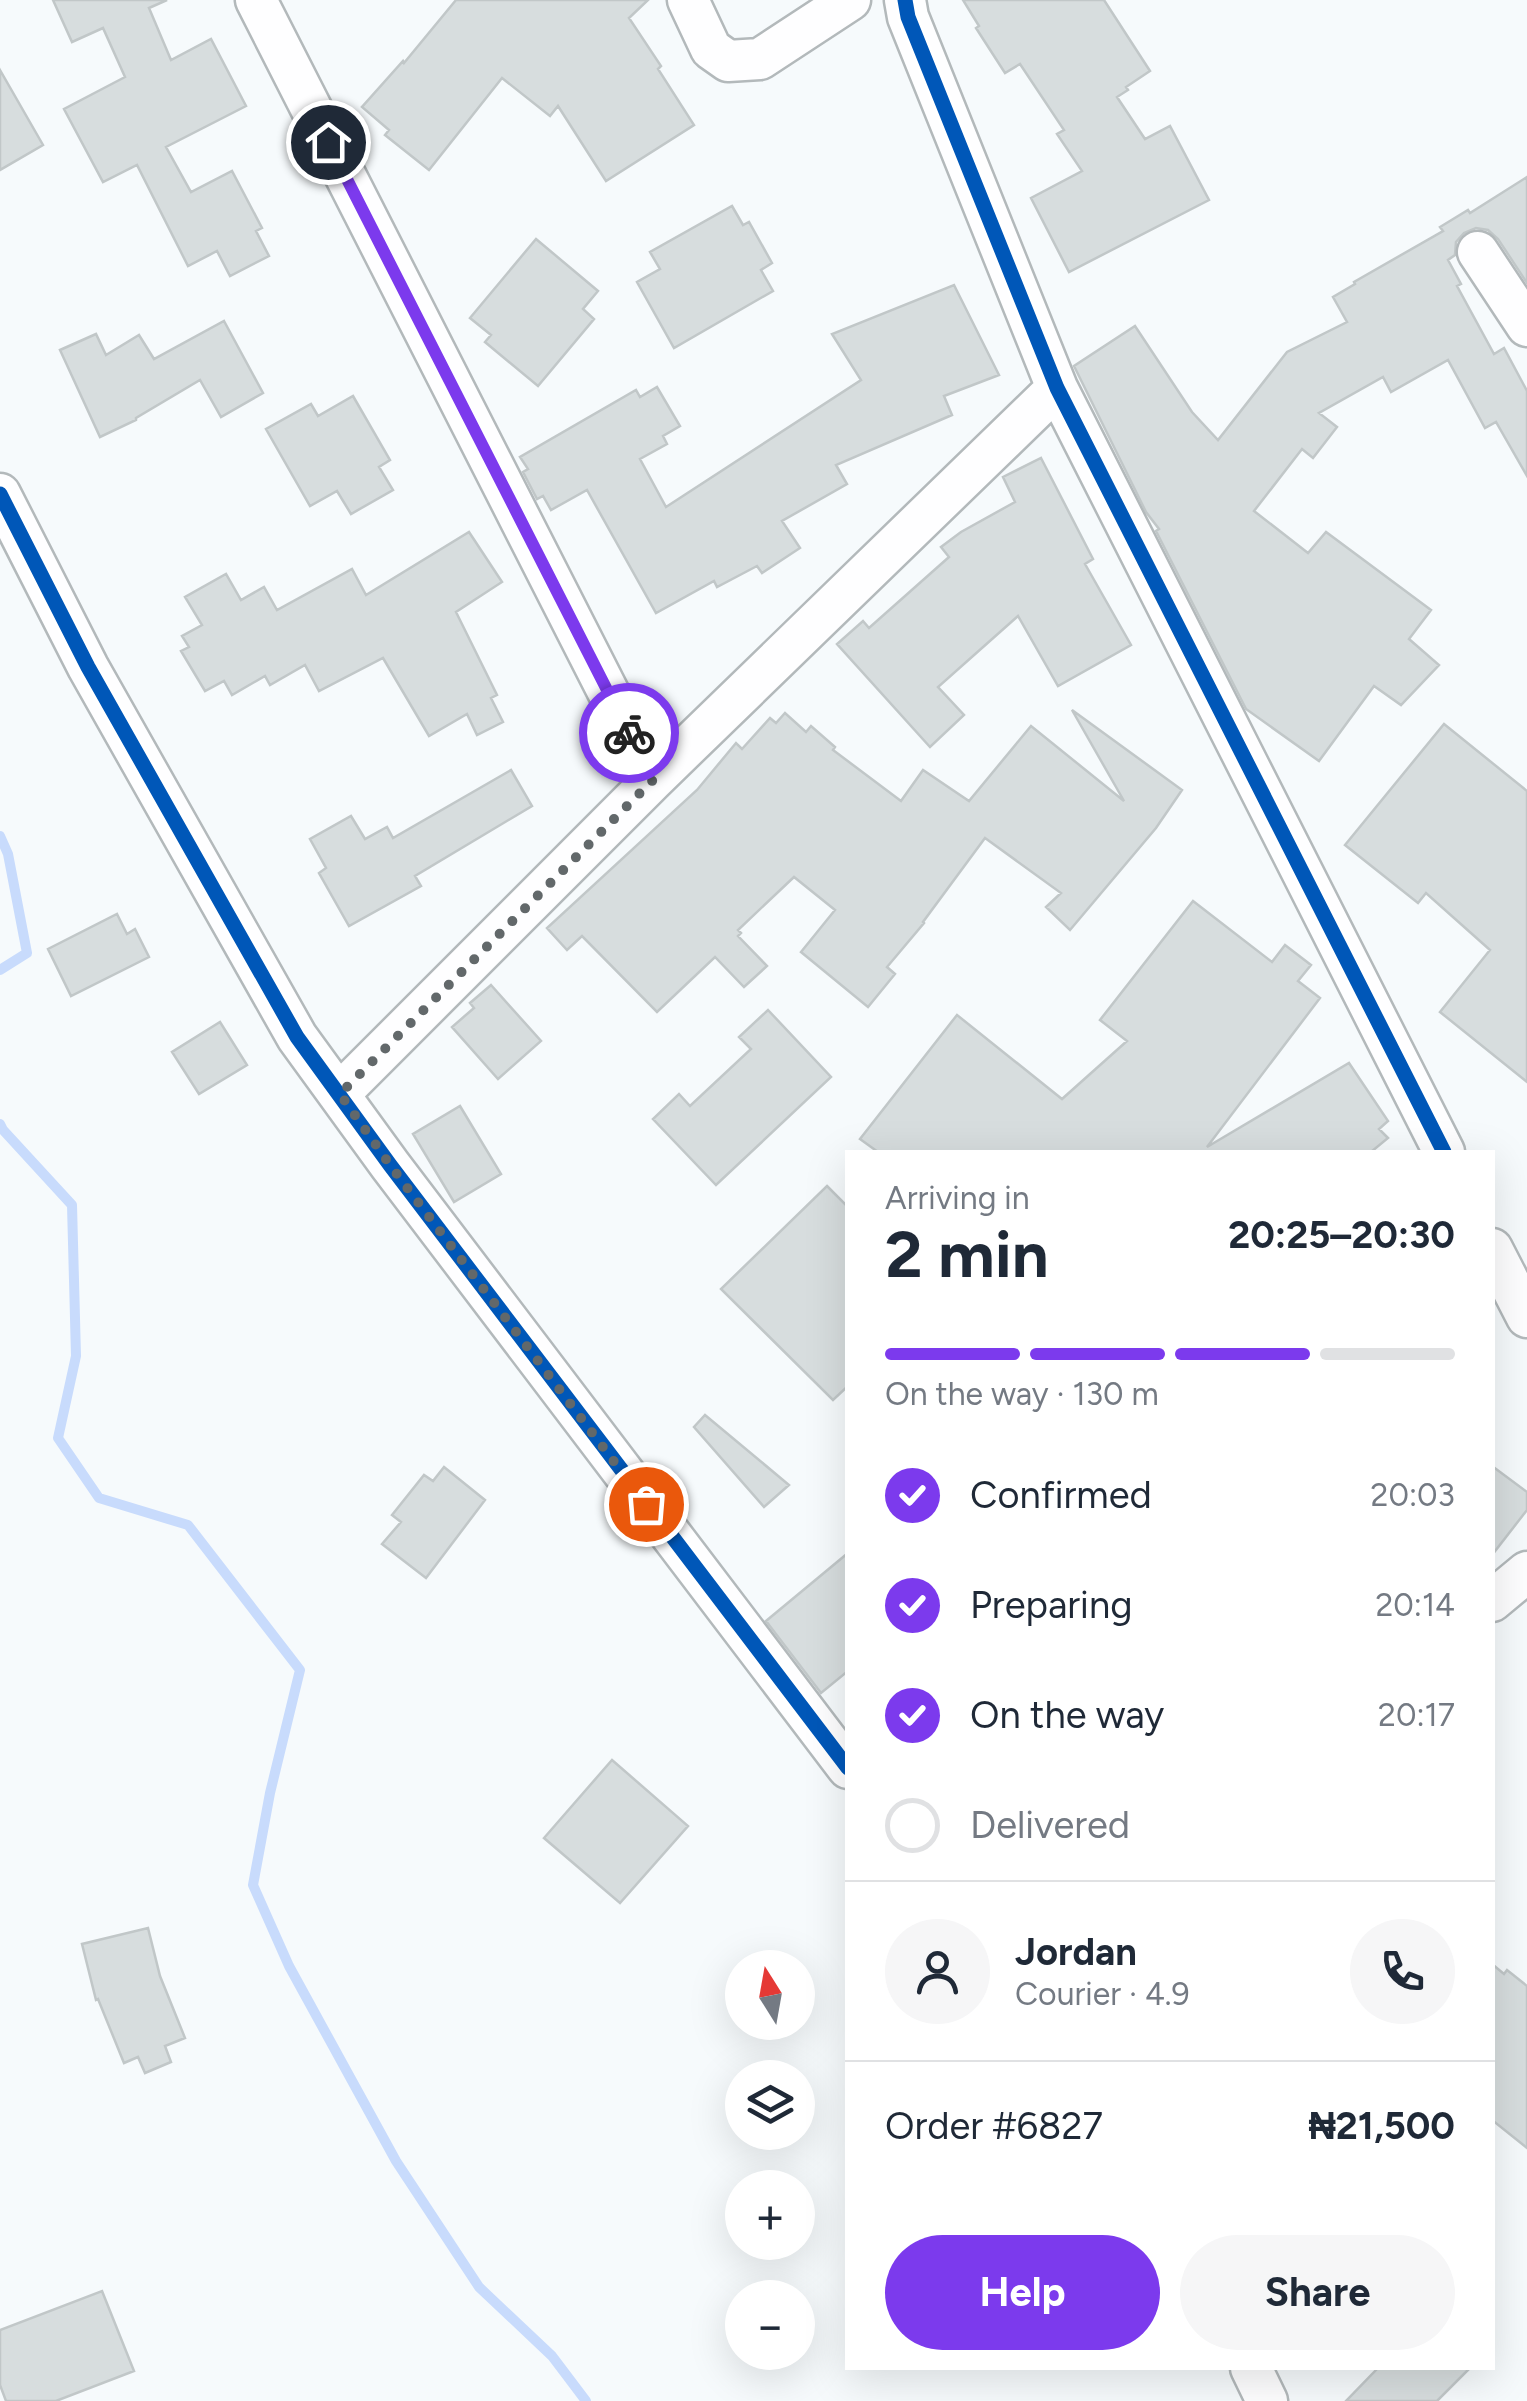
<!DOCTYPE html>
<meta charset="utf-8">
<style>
:root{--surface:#fff;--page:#f6f6f7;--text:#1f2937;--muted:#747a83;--line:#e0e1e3;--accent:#7c3aed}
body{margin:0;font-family:Figtree,sans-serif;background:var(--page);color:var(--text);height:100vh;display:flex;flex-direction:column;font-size:38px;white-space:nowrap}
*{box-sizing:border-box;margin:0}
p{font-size:32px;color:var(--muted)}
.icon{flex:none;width:55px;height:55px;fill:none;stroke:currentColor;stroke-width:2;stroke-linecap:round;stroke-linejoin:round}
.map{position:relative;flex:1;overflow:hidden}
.sheet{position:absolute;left:845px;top:1150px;width:650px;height:1220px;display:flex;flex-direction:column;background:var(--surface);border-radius:0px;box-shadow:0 10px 40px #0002}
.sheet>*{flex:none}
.needle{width:65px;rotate:349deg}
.buttons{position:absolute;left:725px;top:1950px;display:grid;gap:20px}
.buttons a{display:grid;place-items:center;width:90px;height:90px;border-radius:50%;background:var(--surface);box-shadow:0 10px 40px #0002;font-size:50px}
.pin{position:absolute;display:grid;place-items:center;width:85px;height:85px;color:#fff;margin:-42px;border:5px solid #fff;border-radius:50%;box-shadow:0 2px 10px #0007}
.courier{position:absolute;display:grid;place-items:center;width:100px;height:100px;margin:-50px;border:8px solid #7c3aed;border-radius:50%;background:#fff;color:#222;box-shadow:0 2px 12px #0007}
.headline em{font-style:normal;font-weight:700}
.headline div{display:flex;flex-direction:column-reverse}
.headline{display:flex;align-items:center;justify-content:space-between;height:170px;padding:0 40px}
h1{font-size:65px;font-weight:700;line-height:75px}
.bar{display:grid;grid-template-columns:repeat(4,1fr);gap:15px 10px;align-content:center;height:120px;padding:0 40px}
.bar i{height:12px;border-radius:8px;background:var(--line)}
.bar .selected{background:var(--accent)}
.bar p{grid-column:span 4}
.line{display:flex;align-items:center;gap:25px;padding:0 40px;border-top:2px solid var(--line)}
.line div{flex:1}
.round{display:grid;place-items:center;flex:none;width:105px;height:105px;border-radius:52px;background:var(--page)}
ol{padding:0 40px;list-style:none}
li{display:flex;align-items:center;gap:30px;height:110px}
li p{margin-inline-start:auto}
li .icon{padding:10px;border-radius:50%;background:var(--accent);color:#fff;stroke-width:4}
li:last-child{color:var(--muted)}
li i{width:55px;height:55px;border:5px solid var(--line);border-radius:50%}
.primary-button{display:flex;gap:20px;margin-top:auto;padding:20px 40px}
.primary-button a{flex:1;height:115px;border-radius:60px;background:var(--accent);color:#fff;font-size:40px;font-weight:700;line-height:115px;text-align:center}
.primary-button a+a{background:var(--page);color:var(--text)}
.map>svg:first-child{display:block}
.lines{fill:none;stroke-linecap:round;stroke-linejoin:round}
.stream{stroke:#c8dbfc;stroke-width:10}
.building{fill:#d7ddde;stroke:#c1c7c8;stroke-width:2.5}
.street-casing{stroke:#b3b9bb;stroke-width:45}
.street{stroke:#fefeff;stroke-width:40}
.cycleway-casing{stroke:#fff;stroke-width:21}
.cycleway{stroke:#0057b8;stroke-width:15}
.done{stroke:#62686a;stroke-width:10;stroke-dasharray:0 18}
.route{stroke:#7c3aed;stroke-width:12}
</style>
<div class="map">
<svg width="1527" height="2401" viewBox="0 0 1527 2401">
<rect width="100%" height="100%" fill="#f6fafc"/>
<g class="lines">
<!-- stream -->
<path class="stream" d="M0,836L8,854L27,953L0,970
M0,1124L3,1130L72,1205L76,1356L58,1438L99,1498L188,1525L300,1670L270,1793L253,1885L289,1966L396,2161L479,2287L552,2356L586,2401"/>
</g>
<!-- building -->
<path class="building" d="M53,0H167L149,8L171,60L211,39L246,106L166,147L191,192L232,171L262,228L256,231L269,256L230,276L217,251L188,266L137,165L103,182L64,109L125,77L103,28L72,42Z
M456,0H648L629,18L661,66L658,69L694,125L606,181L558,106L550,116L502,78L429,170L385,135L389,130L362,107L403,61L404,63Z
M963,0H1104L1150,71L1126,87L1128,90L1117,97L1145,139L1170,126L1209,200L1069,272L1031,198L1082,171L1057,134L1064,130L1020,64L1005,73L976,28L979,26Z
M0,70L43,145L0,170Z
M1527,177V283L1498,239L1488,230L1476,228L1464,233L1456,242L1455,255L1448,260L1461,284L1457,286L1494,354L1504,348L1527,391V476L1496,422L1485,428L1448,360L1391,392L1383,377L1319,413L1337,427L1313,458L1302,449L1254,511L1308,553L1326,532L1431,610L1409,639L1439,665L1401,705L1374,686L1319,761L1246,709L1156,531L1159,529L1146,512L1074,366L1135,326L1192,412L1218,440L1287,352L1347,322L1333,297L1355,284L1354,282L1443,231L1440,227L1468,210L1470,213Z
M732,206L743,225L749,222L772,263L761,270L773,291L674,348L637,282L660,269L650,252Z
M536,239L598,291L583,309L594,319L538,386L485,342L491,335L470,318Z
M954,285L999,375L944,396L952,415L836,465L847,484L782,521L800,548L762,573L757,566L717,587L714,581L656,613L587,490L551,510L543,496L537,499L523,472L528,469L520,457L636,390L640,397L657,387L680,426L663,436L667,444L640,459L666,507L861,380L832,334Z
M224,321L263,393L221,417L200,380L136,418V420L100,437L60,350L96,334L106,355L139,335L154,359Z
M353,396L390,460L379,467L393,490L351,514L337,491L310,506L266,429L311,404L318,416Z
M1041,458L1093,559L1085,564L1131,645L1058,686L1018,616L938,687L964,715L930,747L837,644L863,621L869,628L949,557L941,547L961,532L1015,502L1003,477Z
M469,532L502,582L456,612L497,695L491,698L503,722L477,735L467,714L429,736L383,658L319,691L305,665L270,685L265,676L232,695L224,681L205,691L181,651L189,647L182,636L202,625L185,597L226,574L241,600L264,587L277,610L352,569L366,595Z
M1072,710L1182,790L1156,828L1070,930L1046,907L1061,893L985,838L923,922L924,923L887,967L895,974L868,1007L801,952L835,910L794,877L738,930L741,933L738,936L767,966L744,987L715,957L657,1012L582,936L567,950L547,928L697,790L736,743L742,749L770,718L776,723L785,713L806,732L811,726L835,747L833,750L901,801L923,770L969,801L1031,726L1124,801Z
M1444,724L1527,791V1082L1440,1012L1490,950L1426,893L1418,903L1345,845Z
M511,770L532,806L415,876L421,886L349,926L319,873L326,868L310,839L351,816L365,839L387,827L393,838Z
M1193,901L1272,962L1285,945L1311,965L1298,981L1320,998L1207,1147L1349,1063L1388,1121L1379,1129L1388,1138L1371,1152H878L860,1139L957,1015L1062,1099L1127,1041L1100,1020Z
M117,914L127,934L135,929L149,957L71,996L48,949Z
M491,985L541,1041L498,1079L452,1027L474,1008L470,1003Z
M768,1010L831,1077L716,1185L653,1119L679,1094L690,1106L751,1049L739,1037Z
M220,1022L247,1065L199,1094L172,1052Z
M460,1106L501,1174L454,1202L413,1134Z
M827,1186L848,1207V1386L833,1400L721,1289Z
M705,1415L789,1485L764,1507L694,1427Z
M1492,1466L1527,1492V1510L1492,1555Z
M444,1467L485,1500L426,1578L382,1544L401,1522L392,1515L424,1475L433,1481Z
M848,1553V1671L821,1693L766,1621Z
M612,1760L688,1826L620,1903L544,1838Z
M148,1928L160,1976L185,2038L165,2046L171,2062L145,2073L138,2057L124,2063L98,1999L96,2000L82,1944Z
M1492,1964L1504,1974L1507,1970L1527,1986V2148L1492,2120Z
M102,2291L134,2371L56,2401H6L0,2385V2330Z
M1378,2368H1470L1437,2401H1346Z"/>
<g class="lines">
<defs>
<path id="street" d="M256,0L653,780
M688,0L711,49L728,61L760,59L850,0
M905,0L908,17L1057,388L1444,1152
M1478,252L1527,326
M0,494L88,667L297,1037L390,1165L848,1768
M339,1094L653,780L1057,388
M1492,1249L1527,1317
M1492,1601L1527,1572
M1251,2368L1267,2401"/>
</defs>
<!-- street casing -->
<use href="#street" class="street-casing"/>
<!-- street -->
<use href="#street" class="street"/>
<defs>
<path id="cycleway" d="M905,0L908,17L1057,388L1444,1152
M0,494L88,667L297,1037L390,1165L848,1768"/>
</defs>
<!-- cycleway casing -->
<use href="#cycleway" class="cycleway-casing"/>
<!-- cycleway -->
<use href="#cycleway" class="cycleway"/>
</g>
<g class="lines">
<!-- done -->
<path class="done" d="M629,733L653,780L340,1094L390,1165L646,1504"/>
<!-- route -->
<path class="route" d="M328,142L629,733"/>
</g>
</svg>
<div class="buttons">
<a><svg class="needle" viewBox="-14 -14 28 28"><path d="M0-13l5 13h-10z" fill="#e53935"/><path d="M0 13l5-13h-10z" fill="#747a83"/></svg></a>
<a><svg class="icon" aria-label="layers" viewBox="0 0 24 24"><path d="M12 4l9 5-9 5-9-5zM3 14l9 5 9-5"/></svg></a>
<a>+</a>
<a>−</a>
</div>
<div class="pin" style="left:646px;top:1504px;background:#ea580c"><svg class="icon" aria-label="bag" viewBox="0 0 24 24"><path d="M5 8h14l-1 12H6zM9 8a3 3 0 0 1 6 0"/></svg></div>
<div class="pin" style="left:328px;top:142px;background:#1f2937"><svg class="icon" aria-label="home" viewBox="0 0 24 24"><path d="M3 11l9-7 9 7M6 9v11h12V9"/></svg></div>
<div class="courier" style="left:629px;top:733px"><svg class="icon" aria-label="bike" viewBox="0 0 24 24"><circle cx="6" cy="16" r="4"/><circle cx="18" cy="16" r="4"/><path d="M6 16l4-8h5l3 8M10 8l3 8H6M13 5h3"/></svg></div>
<section class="sheet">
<div class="headline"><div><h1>2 min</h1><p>Arriving in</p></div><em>20:25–20:30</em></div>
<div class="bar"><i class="selected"></i><i class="selected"></i><i class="selected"></i><i></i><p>On the way · 130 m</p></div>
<ol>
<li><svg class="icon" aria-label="check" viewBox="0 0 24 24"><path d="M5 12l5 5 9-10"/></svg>Confirmed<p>20:03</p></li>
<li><svg class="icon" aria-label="check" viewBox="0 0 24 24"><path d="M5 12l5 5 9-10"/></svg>Preparing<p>20:14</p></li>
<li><svg class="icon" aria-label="check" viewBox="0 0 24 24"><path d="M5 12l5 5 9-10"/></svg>On the way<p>20:17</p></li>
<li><i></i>Delivered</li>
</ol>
<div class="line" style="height:180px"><a class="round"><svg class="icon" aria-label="person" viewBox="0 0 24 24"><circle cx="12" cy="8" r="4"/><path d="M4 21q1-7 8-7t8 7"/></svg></a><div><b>Jordan</b><p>Courier · 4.9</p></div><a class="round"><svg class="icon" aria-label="phone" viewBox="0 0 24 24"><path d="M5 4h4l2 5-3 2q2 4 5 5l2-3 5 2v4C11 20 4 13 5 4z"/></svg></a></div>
<div class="line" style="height:130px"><div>Order #6827</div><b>₦21,500</b></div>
<div class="primary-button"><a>Help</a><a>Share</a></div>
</section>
</div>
